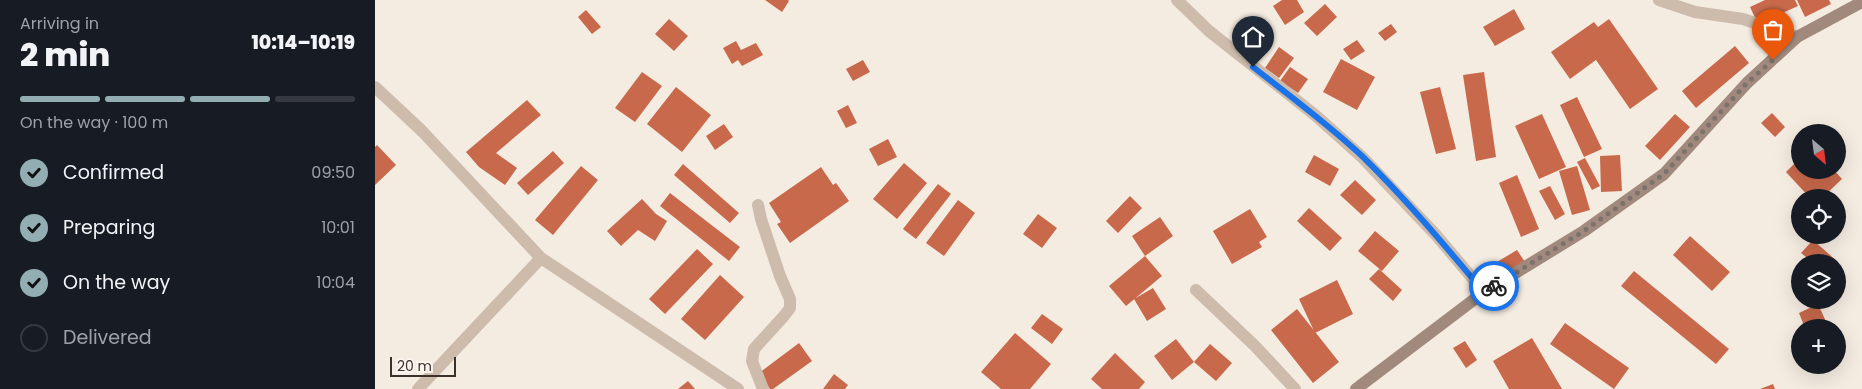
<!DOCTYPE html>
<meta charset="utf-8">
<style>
:root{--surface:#171b24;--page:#20242c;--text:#f1f3f6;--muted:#9ea1a6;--line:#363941;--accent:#92aeb2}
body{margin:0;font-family:Poppins,sans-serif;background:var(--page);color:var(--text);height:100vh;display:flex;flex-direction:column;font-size:19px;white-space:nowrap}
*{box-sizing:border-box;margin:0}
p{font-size:16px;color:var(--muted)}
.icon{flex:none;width:28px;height:28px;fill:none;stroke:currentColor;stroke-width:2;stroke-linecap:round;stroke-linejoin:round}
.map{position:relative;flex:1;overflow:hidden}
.sheet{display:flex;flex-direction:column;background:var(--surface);width:375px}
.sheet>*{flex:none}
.needle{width:32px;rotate:152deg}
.tools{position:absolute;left:1416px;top:124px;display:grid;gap:10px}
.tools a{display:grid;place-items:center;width:55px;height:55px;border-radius:50%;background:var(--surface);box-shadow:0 5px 20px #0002;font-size:25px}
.scale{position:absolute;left:15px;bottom:12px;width:66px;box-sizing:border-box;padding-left:5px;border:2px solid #3b302b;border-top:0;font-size:14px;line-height:18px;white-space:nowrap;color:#3b302b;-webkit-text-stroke:4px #fbf5ee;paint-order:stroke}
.pin{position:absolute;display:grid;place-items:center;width:42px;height:42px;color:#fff;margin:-51px -21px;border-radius:50% 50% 50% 0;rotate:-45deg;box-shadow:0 0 5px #0007}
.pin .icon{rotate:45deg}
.courier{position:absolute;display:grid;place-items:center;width:50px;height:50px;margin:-25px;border:4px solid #1a73e8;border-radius:50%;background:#fff;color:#222;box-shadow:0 1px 6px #0007}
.summary em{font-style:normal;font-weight:800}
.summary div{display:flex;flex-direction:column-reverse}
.summary{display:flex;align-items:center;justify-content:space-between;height:85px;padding:0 20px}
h1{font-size:32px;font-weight:800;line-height:38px}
.bar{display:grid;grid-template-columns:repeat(4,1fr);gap:8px 5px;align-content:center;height:60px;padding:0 20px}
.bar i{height:6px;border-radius:4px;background:var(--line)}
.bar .on{background:var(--accent)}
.bar p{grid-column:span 4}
ol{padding:0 20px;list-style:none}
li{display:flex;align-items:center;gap:15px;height:55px}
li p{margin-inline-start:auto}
li .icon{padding:5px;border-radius:50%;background:var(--accent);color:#111;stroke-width:4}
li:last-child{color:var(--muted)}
li i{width:28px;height:28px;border:2px solid var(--line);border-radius:50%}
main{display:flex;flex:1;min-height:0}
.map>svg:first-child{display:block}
.building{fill:#c8694b}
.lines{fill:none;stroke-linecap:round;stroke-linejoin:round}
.street{stroke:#cdbbac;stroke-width:12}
.secondary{stroke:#a18a7d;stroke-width:12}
.done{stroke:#7c716b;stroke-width:5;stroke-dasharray:0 9}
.route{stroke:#1a73e8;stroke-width:6}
</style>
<main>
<section class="sheet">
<div class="summary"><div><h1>2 min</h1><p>Arriving in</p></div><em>10:14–10:19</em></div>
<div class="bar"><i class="on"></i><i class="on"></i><i class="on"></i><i></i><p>On the way · 100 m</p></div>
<ol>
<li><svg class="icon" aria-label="check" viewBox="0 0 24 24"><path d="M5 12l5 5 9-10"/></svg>Confirmed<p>09:50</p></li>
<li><svg class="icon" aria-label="check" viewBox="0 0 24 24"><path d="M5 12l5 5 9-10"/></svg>Preparing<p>10:01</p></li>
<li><svg class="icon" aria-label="check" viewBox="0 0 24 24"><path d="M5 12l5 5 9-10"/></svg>On the way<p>10:04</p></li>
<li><i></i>Delivered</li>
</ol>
</section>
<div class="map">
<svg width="1487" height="389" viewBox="0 0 1487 389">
<rect width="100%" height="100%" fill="#f4ebe1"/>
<!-- building -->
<path class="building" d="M390,0H413L414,1L407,12Z
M907,0H922L929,12L910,25L898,6Z
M1390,0H1420L1423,6L1383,24L1375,7Z
M1422,0H1454L1456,4L1430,17Z
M950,4L962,17L942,36L929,23Z
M1139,9L1150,29L1120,46L1108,27Z
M211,10L226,27L217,34L203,17Z
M294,19L313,36L299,51L280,34Z
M1234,19L1283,89L1255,109L1221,60L1195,79L1176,52L1219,22L1223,27Z
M1016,24L1022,32L1010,41L1003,33Z
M982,40L990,51L976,60L968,49Z
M361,41L366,50L381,43L388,55L367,66L363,60L357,64L348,48Z
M1360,46L1374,63L1321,108L1307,91Z
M904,47L919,58L904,78L890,68Z
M966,59L1000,77L982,110L948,92Z
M488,60L495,72L478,81L471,69Z
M915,67L933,79L923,93L905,81Z
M267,72L287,86L260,122L240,108Z
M1109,72L1121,157L1101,161L1088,75Z
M301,87L336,115L307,152L272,124Z
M1065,87L1081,149L1061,154L1045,92Z
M1202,97L1227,149L1209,157L1185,105Z
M152,100L166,115L121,153L142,168L130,185L104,167L91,152Z
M473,105L482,123L471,128L462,111Z
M1397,113L1410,127L1400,137L1386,123Z
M1167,114L1191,167L1164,179L1140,126Z
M1300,114L1315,127L1285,160L1270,146Z
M349,124L358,137L340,150L331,136Z
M513,139L522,157L503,166L494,149Z
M2,145L21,165L0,185V147Z
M178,151L189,163L153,195L142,183Z
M939,155L964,169L955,186L930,172Z
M1245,155L1247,191L1226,192L1225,156Z
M1210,158L1225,186L1217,190L1202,162Z
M1425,158V170H1459L1467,179L1447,198H1435L1411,172Z
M529,163L552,183L522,219L498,199Z
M308,164L364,213L355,223L299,175Z
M206,166L223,180L178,235L160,220Z
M1202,166L1215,210L1197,215L1184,171Z
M446,167L458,185L461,183L474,201L415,243L402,224L406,222L394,203Z
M1142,175L1164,229L1146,237L1124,183Z
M980,180L1001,200L987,215L965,195Z
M563,184L576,194L541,239L528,229Z
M1175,186L1190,214L1180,220L1164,191Z
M295,193L365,247L354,261L285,206Z
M755,196L767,208L743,233L731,221Z
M267,199L281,214L292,221L280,241L263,230L246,246L232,231Z
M583,200L600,213L569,256L551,243Z
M934,208L967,238L955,251L922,221Z
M875,209L892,237L884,242L887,247L857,264L838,231Z
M663,214L682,228L667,248L648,234Z
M785,217L798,236L770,256L757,236Z
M1000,231L1024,251L1007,271L983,251Z
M1315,236L1355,272L1337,291L1298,255Z
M1438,240L1463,262H1435L1436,261L1426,253Z
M322,249L338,264L290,314L274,299Z
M1142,250L1150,262L1120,280L1112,268Z
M770,256L787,276L751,306L734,286Z
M1004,269L1027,290L1018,301L994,279Z
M1259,271L1354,349L1341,364L1246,286Z
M1425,273V289L1417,282Z
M345,275L369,297L330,340L306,319Z
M962,280L978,314L940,333L924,299Z
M778,288L791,309L772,321L759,299Z
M1443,304L1454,328H1430L1424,313Z
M922,309L964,362L938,383L896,330Z
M667,314L688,329L677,344L656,328Z
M1190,323L1254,368L1239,389L1175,344Z
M640,333L676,364L655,389H626L606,372Z
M1157,338L1187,389H1134L1118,361Z
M801,339L819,362L797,380L779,356Z
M1090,341L1102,360L1091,368L1078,348Z
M424,343L437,361L398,389H395L384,373Z
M835,344L857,363L841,381L819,362Z
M740,353L770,382L764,389H727L716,379Z
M459,374L473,385L470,389H448Z
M313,381L320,389H303Z
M1398,384L1400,389H1385Z"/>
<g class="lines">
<!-- street -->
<path class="street" d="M802,0L834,31L940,115L987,157L1061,235L1109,292
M1284,0L1320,12L1368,19L1422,37
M0,87L47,131L166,258L363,389
M383,205L386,219L405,276L415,299V308L409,316L379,349L377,361L388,389
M821,290L880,346L920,389
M43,389L166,258"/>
<!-- secondary -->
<path class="secondary" d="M981,389L1109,292L1209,231L1289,174L1372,83L1422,37L1487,2"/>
</g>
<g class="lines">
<!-- done -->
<path class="done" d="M1119,286L1209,231L1289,174L1372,83L1398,60"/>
<!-- route -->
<path class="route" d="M878,67C915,96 953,124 987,156C1031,199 1070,246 1109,292L1119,286"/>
</g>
</svg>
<div class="tools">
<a><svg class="needle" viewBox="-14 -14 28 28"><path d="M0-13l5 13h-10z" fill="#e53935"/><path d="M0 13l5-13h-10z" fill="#9ea1a6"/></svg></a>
<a><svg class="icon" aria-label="locate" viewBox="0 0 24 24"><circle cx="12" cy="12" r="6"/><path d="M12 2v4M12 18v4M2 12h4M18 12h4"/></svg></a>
<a><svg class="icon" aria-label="layers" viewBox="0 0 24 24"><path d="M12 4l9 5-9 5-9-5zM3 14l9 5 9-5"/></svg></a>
<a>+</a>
</div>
<div class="scale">20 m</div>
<div class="pin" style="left:1398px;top:60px;background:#ea580c"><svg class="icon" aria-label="bag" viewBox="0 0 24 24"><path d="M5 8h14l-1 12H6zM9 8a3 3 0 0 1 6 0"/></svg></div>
<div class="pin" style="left:878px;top:67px;background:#1f2937"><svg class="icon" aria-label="home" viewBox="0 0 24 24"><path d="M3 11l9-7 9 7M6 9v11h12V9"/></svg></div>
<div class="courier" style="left:1119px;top:286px"><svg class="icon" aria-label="bike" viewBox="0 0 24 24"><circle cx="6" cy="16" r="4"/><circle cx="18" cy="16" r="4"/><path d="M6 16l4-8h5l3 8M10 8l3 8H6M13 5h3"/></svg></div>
</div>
</main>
